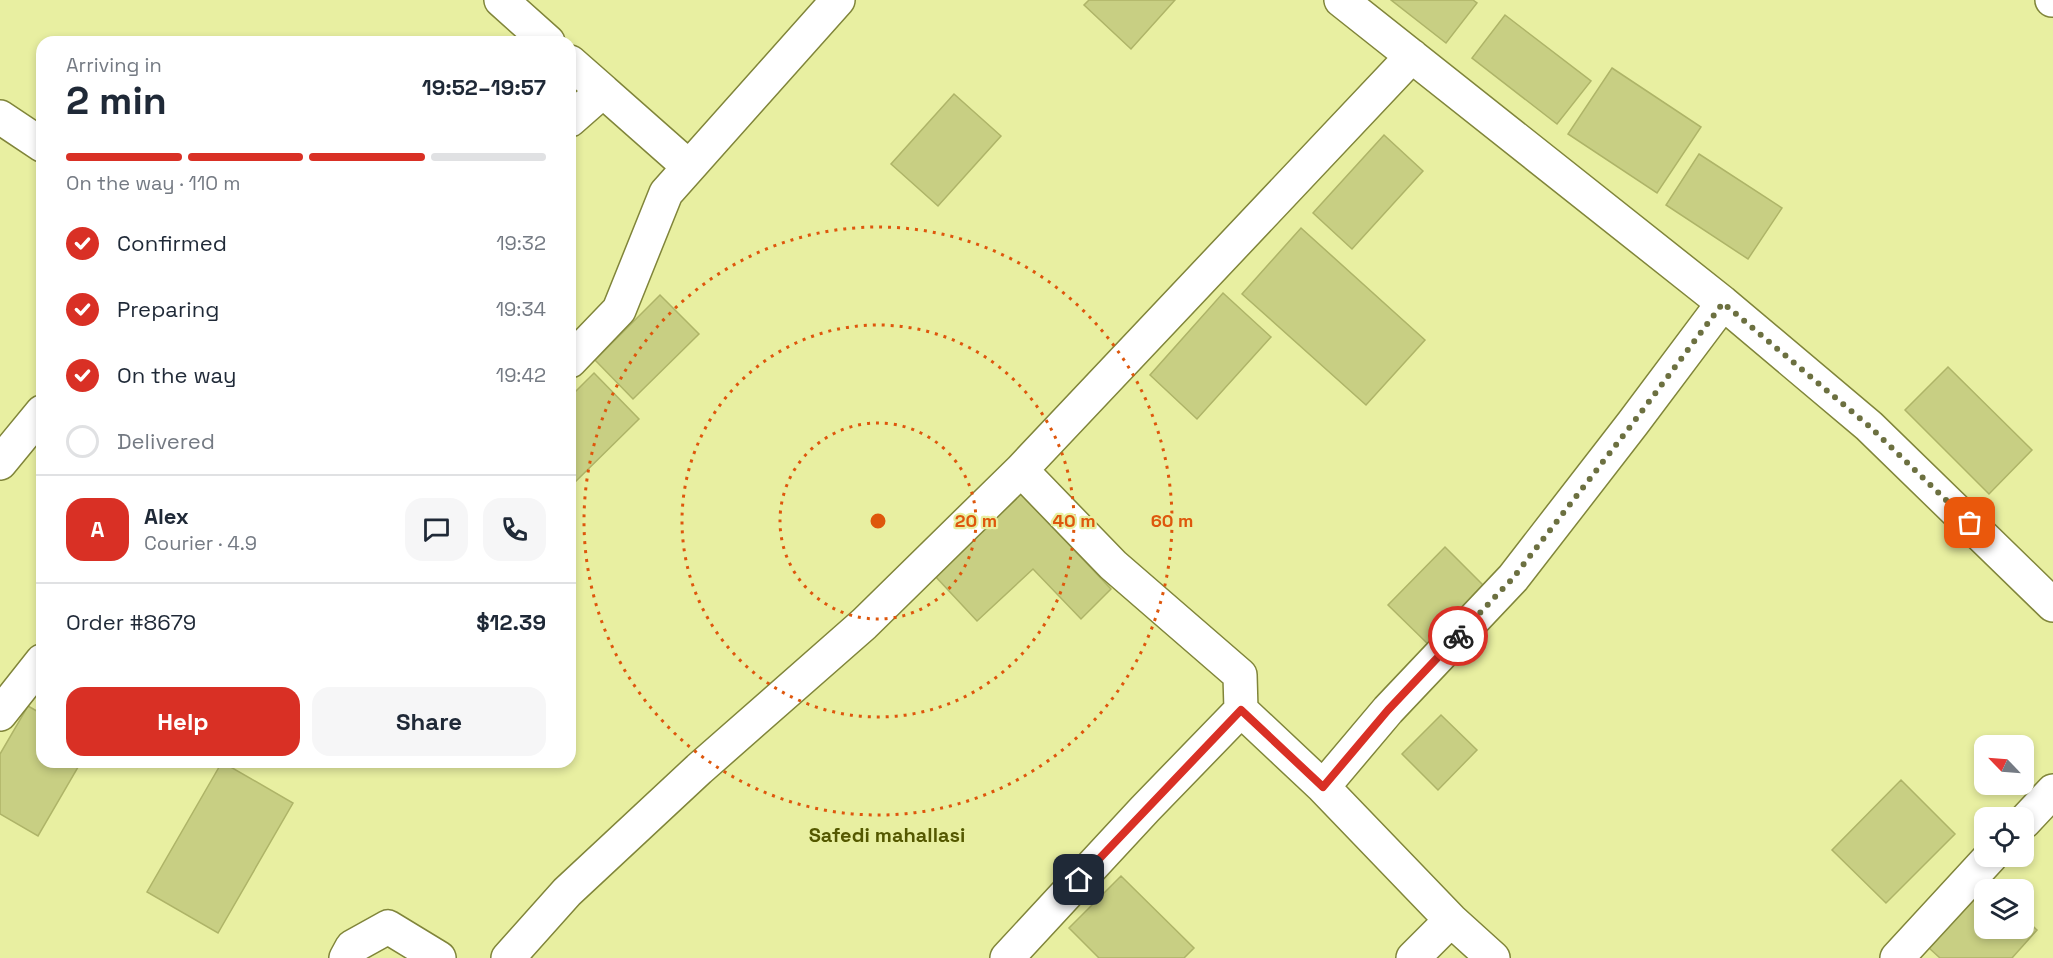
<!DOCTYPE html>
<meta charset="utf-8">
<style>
:root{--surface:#fff;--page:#f6f6f7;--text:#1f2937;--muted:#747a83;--line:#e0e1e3;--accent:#d93025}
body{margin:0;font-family:"Space Grotesk",sans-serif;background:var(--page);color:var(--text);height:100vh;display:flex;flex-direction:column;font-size:22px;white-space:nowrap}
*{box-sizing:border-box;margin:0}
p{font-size:20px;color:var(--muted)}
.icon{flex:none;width:33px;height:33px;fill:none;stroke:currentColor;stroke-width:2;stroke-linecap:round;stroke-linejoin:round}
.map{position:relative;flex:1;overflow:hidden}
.details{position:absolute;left:36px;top:36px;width:540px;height:732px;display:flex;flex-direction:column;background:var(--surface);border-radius:18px;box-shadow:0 3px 9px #0003}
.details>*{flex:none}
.needle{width:39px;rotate:295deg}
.controls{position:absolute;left:1974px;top:735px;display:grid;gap:12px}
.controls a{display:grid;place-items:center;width:60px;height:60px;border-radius:12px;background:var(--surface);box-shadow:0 3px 9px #0003;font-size:30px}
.pin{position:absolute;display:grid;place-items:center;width:51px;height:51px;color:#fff;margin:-26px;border-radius:12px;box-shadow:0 3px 9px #0006}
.courier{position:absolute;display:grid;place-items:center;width:60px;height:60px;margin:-30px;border:4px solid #d93025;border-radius:50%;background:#fff;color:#222;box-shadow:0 2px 8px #0007}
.summary em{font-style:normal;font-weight:700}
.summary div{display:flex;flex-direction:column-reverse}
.summary{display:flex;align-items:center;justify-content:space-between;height:102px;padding:0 30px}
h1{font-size:39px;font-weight:700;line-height:45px}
.bar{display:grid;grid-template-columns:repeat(4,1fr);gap:9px 6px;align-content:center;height:72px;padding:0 30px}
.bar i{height:8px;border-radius:4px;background:var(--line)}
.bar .current{background:var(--accent)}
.bar p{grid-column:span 4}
.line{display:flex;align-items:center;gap:15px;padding:0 30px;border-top:2px solid var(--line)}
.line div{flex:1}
.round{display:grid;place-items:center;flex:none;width:63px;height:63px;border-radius:18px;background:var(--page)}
ol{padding:0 30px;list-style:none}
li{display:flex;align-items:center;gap:18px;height:66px}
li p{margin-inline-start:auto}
li .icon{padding:6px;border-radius:50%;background:var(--accent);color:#fff;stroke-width:4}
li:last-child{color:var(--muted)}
li i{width:33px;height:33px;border:3px solid var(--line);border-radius:50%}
.cta{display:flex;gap:12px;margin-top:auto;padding:12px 30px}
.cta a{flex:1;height:69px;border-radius:18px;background:var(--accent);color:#fff;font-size:24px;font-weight:700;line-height:69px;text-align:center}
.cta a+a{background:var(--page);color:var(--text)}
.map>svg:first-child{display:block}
.building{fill:#c8cf83;stroke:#aeb468;stroke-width:1.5}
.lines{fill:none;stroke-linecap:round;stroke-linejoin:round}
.minor-casing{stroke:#80853a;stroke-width:36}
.minor{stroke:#fff;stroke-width:33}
.done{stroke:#6c7040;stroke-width:6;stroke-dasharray:0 10.8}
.route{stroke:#d93025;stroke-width:8}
.ring{fill:none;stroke:#de570c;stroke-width:3;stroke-dasharray:3 6}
.labels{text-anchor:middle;stroke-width:4.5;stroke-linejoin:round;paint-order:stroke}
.neighbourhood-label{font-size:20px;font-weight:bold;fill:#545800;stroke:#e8efa1}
.centre{fill:#de570c;stroke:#e8efa1;stroke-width:3}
.ring-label{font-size:18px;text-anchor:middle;font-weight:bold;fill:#de570c;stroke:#e8efa1;stroke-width:4.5;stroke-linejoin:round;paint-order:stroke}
</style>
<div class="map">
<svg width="2053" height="958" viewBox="0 0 2053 958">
<rect width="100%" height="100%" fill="#e8efa1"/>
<!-- building -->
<path class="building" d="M1089,0H1175L1131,49L1084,5Z
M1391,0H1473L1477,3L1446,43Z
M1505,15L1591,81L1557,124L1472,58Z
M1612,68L1701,127L1657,193L1568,134Z
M954,94L1001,136L938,206L891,164Z
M1384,135L1423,171L1352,249L1313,213Z
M1699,154L1782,208L1748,259L1666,205Z
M1301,228L1425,340L1366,405L1242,294Z
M1223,293L1271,337L1197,419L1150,375Z
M660,295L699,334L633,399L595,360Z
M1948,367L2032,450L1989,494L1905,410Z
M594,373L639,419L570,487V397Z
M1021,494L1111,589L1081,619L1033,569L977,621L935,576Z
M1445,547L1489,591L1432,648L1388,605Z
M28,706L42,714V762H81L38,836L0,814V754Z
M1441,715L1477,750L1438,790L1402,754Z
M222,762L293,803L218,933L147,892Z
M1901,780L1955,834L1886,903L1832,850Z
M1121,876L1194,948L1184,958H1099L1069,928Z
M1985,884L1991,890H1984V928H2024V918L2037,930L2012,958H1940L1929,948Z"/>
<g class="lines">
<defs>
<path id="minor" d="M501,0L548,42
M1341,0L1723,303L1869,426L2053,605
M2052,0H2053
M1412,56L1021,470L1113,565L1240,675L1241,710L1323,787L1451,920L1493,958
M570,62L603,91
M0,117L42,145
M570,120L603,91L689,167
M570,361L619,310L666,193L838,0
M0,463L42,412
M0,714L42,661
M1323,787L1388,710L1513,578L1633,423L1723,303
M2024,822L2053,791
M346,958L352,947L388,927L439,958
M508,958L567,892L699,769L864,624L1021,470
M1007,958L1145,809L1241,710
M1413,958L1451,920
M1897,958L1991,856"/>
</defs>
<!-- minor casing -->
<use href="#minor" class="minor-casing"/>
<!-- minor -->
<use href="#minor" class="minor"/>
</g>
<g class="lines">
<!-- done -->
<path class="done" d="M1458,636L1513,578L1633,423L1723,303L1869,426L1970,523"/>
<!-- route -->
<path class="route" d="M1079,880L1241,710L1323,787L1388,710L1458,636"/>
</g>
<!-- distance rings -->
<g class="ring">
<circle cx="878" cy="521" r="98"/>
<circle cx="878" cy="521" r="196"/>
<circle cx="878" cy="521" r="294"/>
</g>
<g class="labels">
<!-- neighbourhood labels -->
<g class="neighbourhood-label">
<text x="887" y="842">Safedi mahallasi</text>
</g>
</g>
<circle cx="878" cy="521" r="9" class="centre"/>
<g class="ring-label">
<text x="976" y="527">20 m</text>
<text x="1074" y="527">40 m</text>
<text x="1172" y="527">60 m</text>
</g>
</svg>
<div class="controls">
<a><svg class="needle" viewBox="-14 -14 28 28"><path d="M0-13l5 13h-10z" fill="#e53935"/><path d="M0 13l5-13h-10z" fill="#747a83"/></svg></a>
<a><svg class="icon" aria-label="locate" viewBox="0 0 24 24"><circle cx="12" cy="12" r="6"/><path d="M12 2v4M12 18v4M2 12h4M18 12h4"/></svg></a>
<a><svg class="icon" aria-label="layers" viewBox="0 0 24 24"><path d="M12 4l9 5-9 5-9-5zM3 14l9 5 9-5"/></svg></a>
</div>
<div class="pin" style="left:1970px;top:523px;background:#ea580c"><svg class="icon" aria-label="bag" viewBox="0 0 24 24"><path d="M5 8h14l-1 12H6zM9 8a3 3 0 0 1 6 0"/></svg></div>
<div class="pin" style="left:1079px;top:880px;background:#1f2937"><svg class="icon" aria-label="home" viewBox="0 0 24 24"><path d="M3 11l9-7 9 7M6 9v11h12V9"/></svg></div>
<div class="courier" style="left:1458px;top:636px"><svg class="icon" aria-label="bike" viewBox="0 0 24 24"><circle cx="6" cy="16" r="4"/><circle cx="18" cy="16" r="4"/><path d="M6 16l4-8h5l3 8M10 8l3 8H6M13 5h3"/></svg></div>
<section class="details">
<div class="summary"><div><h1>2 min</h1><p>Arriving in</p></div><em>19:52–19:57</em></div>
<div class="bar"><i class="current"></i><i class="current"></i><i class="current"></i><i></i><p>On the way · 110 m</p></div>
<ol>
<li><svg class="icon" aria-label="check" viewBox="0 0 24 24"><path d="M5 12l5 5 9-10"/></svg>Confirmed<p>19:32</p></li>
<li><svg class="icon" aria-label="check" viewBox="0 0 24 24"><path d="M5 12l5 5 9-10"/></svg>Preparing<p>19:34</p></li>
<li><svg class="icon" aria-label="check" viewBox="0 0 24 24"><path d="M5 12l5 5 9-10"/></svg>On the way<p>19:42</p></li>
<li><i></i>Delivered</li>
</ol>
<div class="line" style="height:108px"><b class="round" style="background:var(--accent);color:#fff">A</b><div><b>Alex</b><p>Courier · 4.9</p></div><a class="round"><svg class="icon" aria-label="chat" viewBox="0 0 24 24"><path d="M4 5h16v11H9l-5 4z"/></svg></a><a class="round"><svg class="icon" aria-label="phone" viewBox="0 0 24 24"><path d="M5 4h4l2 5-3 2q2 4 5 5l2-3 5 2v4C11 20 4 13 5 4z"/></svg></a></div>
<div class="line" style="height:78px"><div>Order #8679</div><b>$12.39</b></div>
<div class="cta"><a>Help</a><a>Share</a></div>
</section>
</div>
